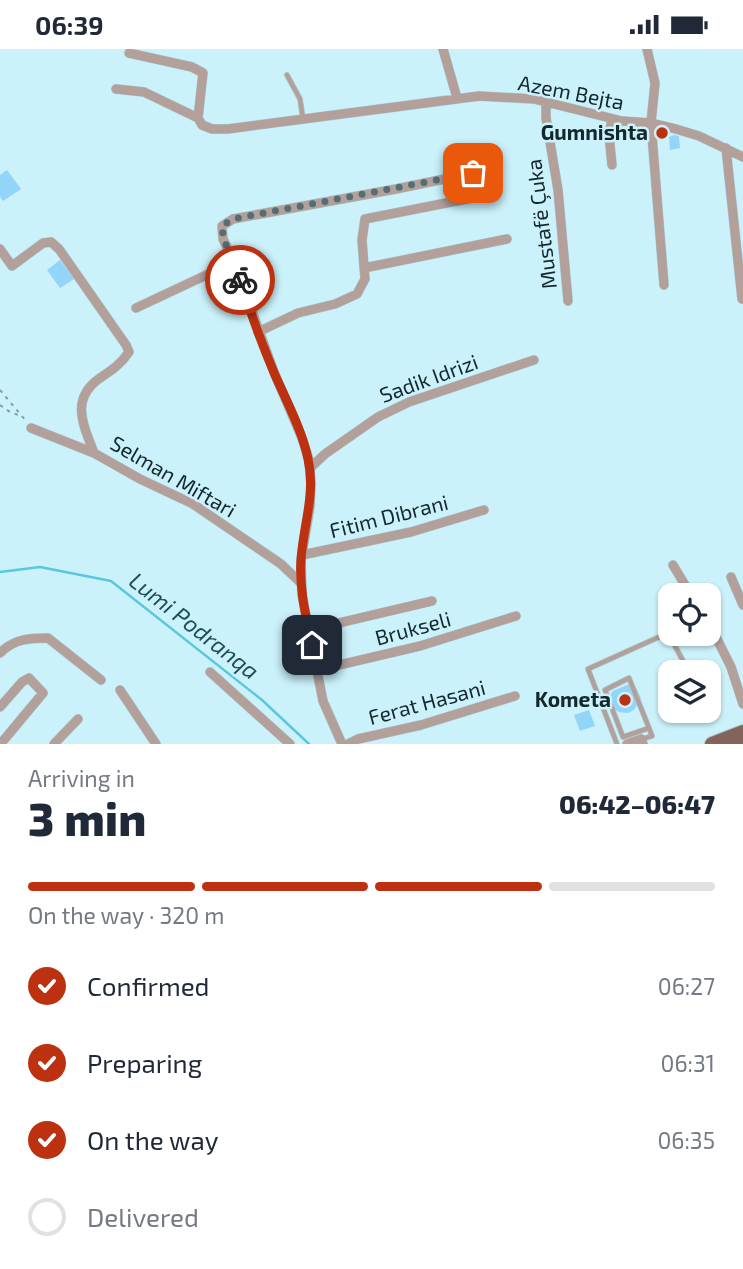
<!DOCTYPE html>
<meta charset="utf-8">
<style>
:root{--surface:#fff;--page:#f2f2f3;--text:#1f2937;--muted:#747a83;--line:#e0e1e3;--accent:#bc3110}
body{margin:0;font-family:"Exo 2",sans-serif;background:var(--page);color:var(--text);height:100vh;display:flex;flex-direction:column;font-size:26px;white-space:nowrap}
*{box-sizing:border-box;margin:0}
p{font-size:23px;color:var(--muted)}
.icon{flex:none;width:38px;height:38px;fill:none;stroke:currentColor;stroke-width:2;stroke-linecap:round;stroke-linejoin:round}
.map{position:relative;height:695px;overflow:hidden}
.sheet{display:flex;flex-direction:column;background:var(--surface);flex:1}
.sheet>*{flex:none}
.tools{position:absolute;left:658px;top:534px;display:grid;gap:14px}
.tools a{display:grid;place-items:center;width:63px;height:63px;border-radius:14px;background:var(--surface);box-shadow:0 2px 5px #0004;font-size:35px}
.pin{position:absolute;display:grid;place-items:center;width:60px;height:60px;color:#fff;margin:-30px;border-radius:14px;box-shadow:0 4px 10px #0006}
.courier{position:absolute;display:grid;place-items:center;width:70px;height:70px;margin:-35px;border:5px solid #bc3110;border-radius:50%;background:#fff;color:#222;box-shadow:0 2px 9px #0007}
.headline em{font-style:normal;font-weight:800}
.headline div{display:flex;flex-direction:column-reverse}
.headline{display:flex;align-items:center;justify-content:space-between;height:119px;padding:0 28px}
h1{font-size:46px;font-weight:800;line-height:52px}
.bar{display:grid;grid-template-columns:repeat(4,1fr);gap:10px 7px;align-content:center;height:84px;padding:0 28px}
.bar i{height:9px;border-radius:5px;background:var(--line)}
.bar .current{background:var(--accent)}
.bar p{grid-column:span 4}
ol{padding:0 28px;list-style:none}
li{display:flex;align-items:center;gap:21px;height:77px}
li p{margin-inline-start:auto}
li .icon{padding:7px;border-radius:50%;background:var(--accent);color:#fff;stroke-width:4}
li:last-child{color:var(--muted)}
li i{width:38px;height:38px;border:4px solid var(--line);border-radius:50%}
.status{display:flex;justify-content:space-between;align-items:center;height:49px;padding:0 35px;background:var(--surface);direction:ltr}
.status svg{height:19px;fill:currentColor}
.map>svg:first-child{display:block}
.lines{fill:none;stroke-linecap:round;stroke-linejoin:round}
.stream{stroke:#59c8df;stroke-width:2.5}
.building{fill:#93d4f9}
.lane-casing{stroke:#aacdd6;stroke-width:6}
.street-casing{stroke:#aacdd6;stroke-width:10}
.primary-casing{stroke:#aacdd6;stroke-width:16}
.path{stroke:#809ea5;stroke-width:2;stroke-dasharray:3.5 5;stroke-linecap:butt}
.lane{stroke:#b3a09b;stroke-width:4.5}
.street{stroke:#b3a09b;stroke-width:9}
.primary{stroke:#84635b;stroke-width:14}
.done{stroke:#546e74;stroke-width:7;stroke-dasharray:0 12.6}
.route{stroke:#bc3110;stroke-width:9}
.poi-dot{fill:#bc3110;stroke:#cbf2fb;stroke-width:2.5}
.labels{text-anchor:middle;stroke-width:5;stroke-linejoin:round;paint-order:stroke}
.street-label{font-size:21px;fill:#14272b;stroke:#cbf2fb}
.poi-label{font-size:21px;font-weight:bold;fill:#14272b;stroke:#cbf2fb;text-anchor:end}
.water-label{font-size:23px;font-style:italic;fill:#1f4f59;stroke:#cbf2fb}
</style>
<div class="status"><b>06:39</b><svg viewBox="0 0 49 12"><path d="M0 12V9h3v3zM5 12V6h3v6zM10 12V3h3v9zM15 12V0h3v12zM26 1h20v11H26zM47 4h2v5h-2z"/></svg></div>
<div class="map">
<svg width="743" height="695" viewBox="0 0 743 695">
<rect width="100%" height="100%" fill="#cbf2fb"/>
<g class="lines">
<!-- stream -->
<path class="stream" d="M0,523L40,518L111,532L262,651L309,695"/>
</g>
<!-- building -->
<path class="building" d="M674,86L679,87L680,99L670,101L669,88Z
M7,121L21,140L3,152L0,148V126Z
M60,211L74,230L60,239L47,221Z
M629,635L636,639L641,649L634,661L628,664L619,663L614,660L610,652L611,645L613,642Z
M589,661L595,677L580,682L574,666Z"/>
<g class="lines">
<defs>
<path id="lane" d="M287,26L300,50L303,70
M668,584L689,623
M642,690L652,687L649,679L623,688L605,641L629,629L649,679
M617,695L588,620L670,583"/>
<path id="street" d="M443,0L457,49
M647,0L655,34L651,74L664,236
M129,4L192,18L203,24L198,69L202,76L212,80H228L479,47L534,50L622,72L651,74L676,80L699,87L743,108
M116,40L144,43L198,69
M546,53V69L558,141L568,252
M612,70L609,86L612,116
M726,99L742,250
M0,200L12,217L43,194L51,193L59,200L126,296L129,303C121,315 112,321 100,329C70,350 83,375 94,404L140,430L193,455L281,515L301,534
M234,213L223,190L222,177L233,170L396,140L498,119
M364,219L507,190
M136,259L234,213L274,323L302,389L309,411L311,433L310,457L301,511L302,546L323,652L342,695
M258,283L298,264L335,255L357,245L365,230L362,191L365,170L497,144
M31,379L94,404
M310,419L325,405L378,368L409,353L534,311
M302,506L411,483L484,461
M673,516L691,546
M731,528L743,556
M709,574L731,618L743,655
M309,581L432,552
M0,604C14,590 29,589 48,589L101,631
M318,621L420,597L516,567
M210,623L290,695
M120,641L156,695
M0,658L22,633L29,629L43,644L3,692
M54,695L78,670
M348,695L358,690L421,676L515,647
M627,695L641,690L643,695"/>
<path id="primary" d="M712,695L743,683
M739,695L743,694"/>
</defs>
<!-- lane casing -->
<use href="#lane" class="lane-casing"/>
<!-- street casing -->
<use href="#street" class="street-casing"/>
<!-- primary casing -->
<use href="#primary" class="primary-casing"/>
<!-- path -->
<path class="path" d="M0,341L26,372
M0,356L10,363L21,367"/>
<!-- lane -->
<use href="#lane" class="lane"/>
<!-- street -->
<use href="#street" class="street"/>
<!-- primary -->
<use href="#primary" class="primary"/>
</g>
<g class="lines">
<!-- done -->
<path class="done" d="M240,231C234,212 223,196 222,177L233,170L473,124"/>
<!-- route -->
<path class="route" d="M240,231C250,263 262,295 275,326C287,353 302,381 308,410C316,445 303,477 301,511C299,540 306,568 312,596"/>
</g>
<!-- markers -->
<g class="poi-dot">
<circle cx="662" cy="84" r="7"/>
<circle cx="625" cy="651" r="7"/>
</g>
<g class="labels">
<!-- street labels -->
<g class="street-label">
<text transform="translate(571 44) rotate(11)" y="7">Azem Bejta</text>
<text transform="translate(542 175) rotate(-97)" y="7">Mustafë Çuka</text>
<text transform="translate(429 330) rotate(-20)" y="7">Sadik Idrizi</text>
<text transform="translate(173 428) rotate(30)" y="7">Selman Miftari</text>
<text transform="translate(389 468) rotate(-14)" y="7">Fitim Dibrani</text>
<text transform="translate(413 580) rotate(-15)" y="7">Brukseli</text>
<text transform="translate(427 654) rotate(-15)" y="7">Ferat Hasani</text>
</g>
<!-- poi labels -->
<g class="poi-label">
<text x="648" y="91">Gumnishta</text>
<text x="611" y="658">Kometa</text>
</g>
<!-- water labels -->
<g class="water-label">
<text transform="translate(194 577) rotate(38)" y="8">Lumi Podranqa</text>
</g>
</g>
</svg>
<div class="tools">
<a><svg class="icon" aria-label="locate" viewBox="0 0 24 24"><circle cx="12" cy="12" r="6"/><path d="M12 2v4M12 18v4M2 12h4M18 12h4"/></svg></a>
<a><svg class="icon" aria-label="layers" viewBox="0 0 24 24"><path d="M12 4l9 5-9 5-9-5zM3 14l9 5 9-5"/></svg></a>
</div>
<div class="pin" style="left:473px;top:124px;background:#ea580c"><svg class="icon" aria-label="bag" viewBox="0 0 24 24"><path d="M5 8h14l-1 12H6zM9 8a3 3 0 0 1 6 0"/></svg></div>
<div class="pin" style="left:312px;top:596px;background:#1f2937"><svg class="icon" aria-label="home" viewBox="0 0 24 24"><path d="M3 11l9-7 9 7M6 9v11h12V9"/></svg></div>
<div class="courier" style="left:240px;top:231px"><svg class="icon" aria-label="bike" viewBox="0 0 24 24"><circle cx="6" cy="16" r="4"/><circle cx="18" cy="16" r="4"/><path d="M6 16l4-8h5l3 8M10 8l3 8H6M13 5h3"/></svg></div>
</div>
<section class="sheet">
<div class="headline"><div><h1>3 min</h1><p>Arriving in</p></div><em>06:42–06:47</em></div>
<div class="bar"><i class="current"></i><i class="current"></i><i class="current"></i><i></i><p>On the way · 320 m</p></div>
<ol>
<li><svg class="icon" aria-label="check" viewBox="0 0 24 24"><path d="M5 12l5 5 9-10"/></svg>Confirmed<p>06:27</p></li>
<li><svg class="icon" aria-label="check" viewBox="0 0 24 24"><path d="M5 12l5 5 9-10"/></svg>Preparing<p>06:31</p></li>
<li><svg class="icon" aria-label="check" viewBox="0 0 24 24"><path d="M5 12l5 5 9-10"/></svg>On the way<p>06:35</p></li>
<li><i></i>Delivered</li>
</ol>
</section>
